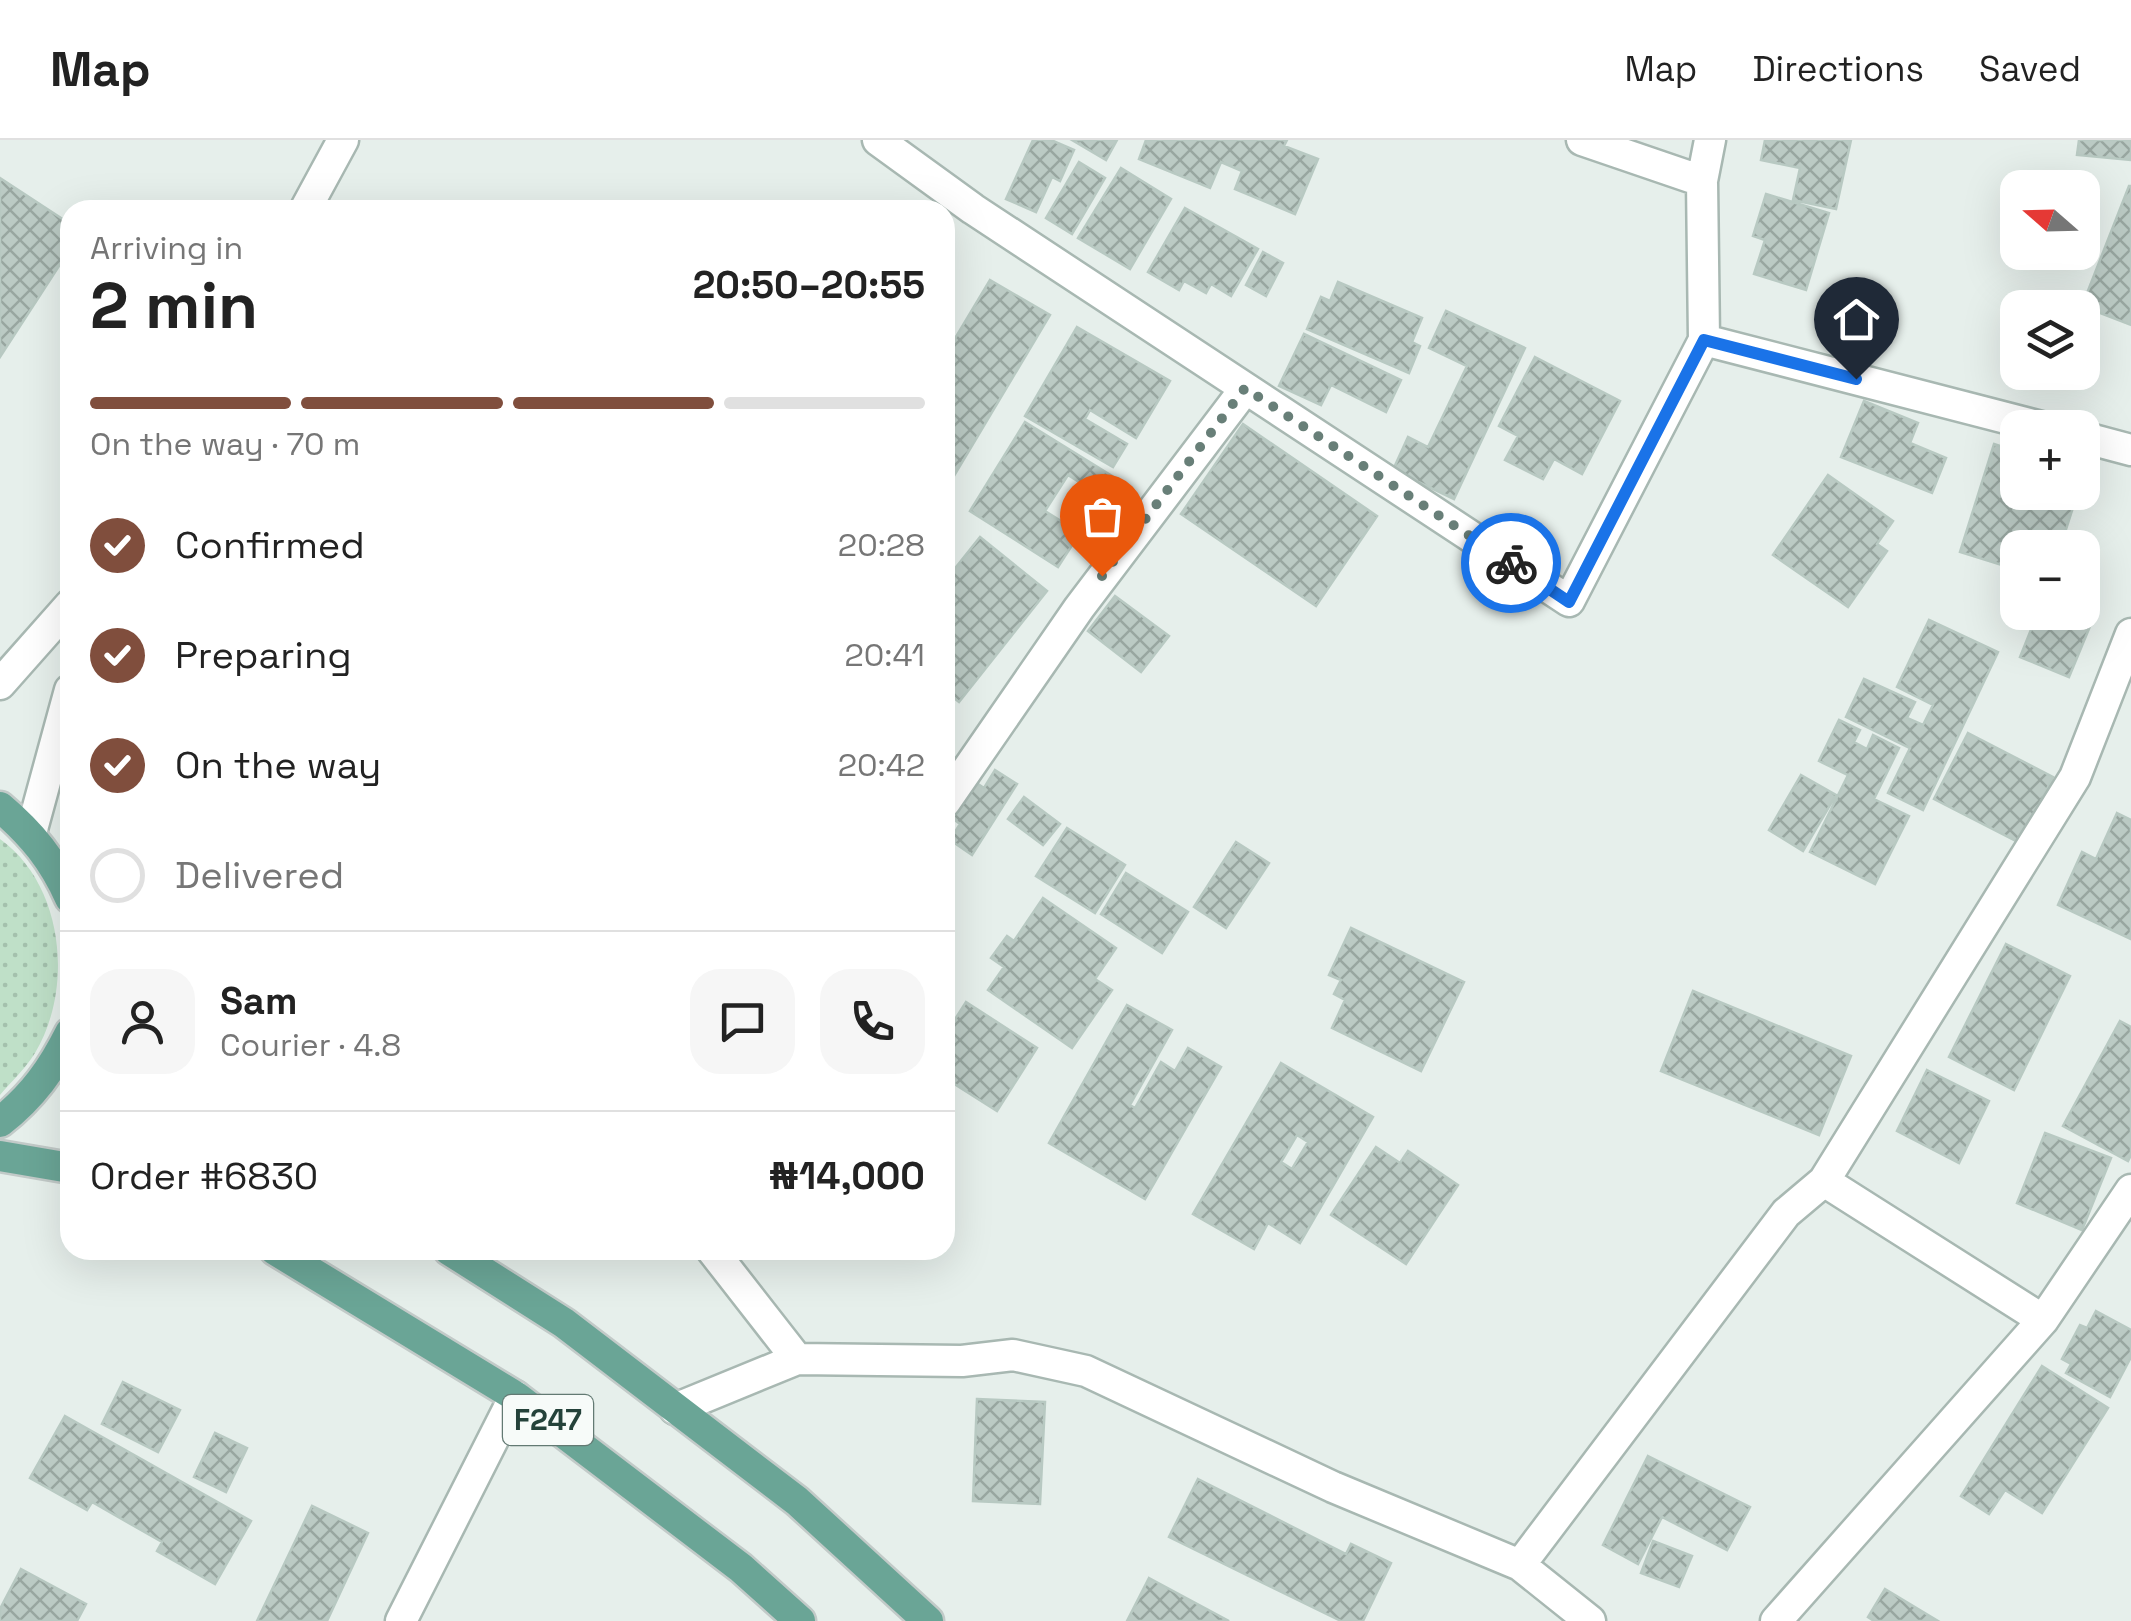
<!DOCTYPE html>
<meta charset="utf-8">
<style>
:root{--surface:#fff;--page:#f6f6f6;--text:#222;--muted:#767676;--line:#e0e0e0;--accent:#804e3d}
body{margin:0;font-family:"Space Grotesk",sans-serif;background:var(--page);color:var(--text);height:100vh;display:flex;flex-direction:column;font-size:38px;white-space:nowrap}
*{box-sizing:border-box;margin:0}
p{font-size:32px;color:var(--muted)}
.icon{flex:none;width:55px;height:55px;fill:none;stroke:currentColor;stroke-width:2;stroke-linecap:round;stroke-linejoin:round}
.map{position:relative;flex:1;overflow:hidden}
.details{position:absolute;left:60px;top:60px;width:895px;height:1060px;display:flex;flex-direction:column;background:var(--surface);border-radius:30px;box-shadow:0 10px 40px #0002}
.details>*{flex:none}
.needle{width:65px;rotate:290deg}
.controls{position:absolute;left:2000px;top:30px;display:grid;gap:20px}
.controls a{display:grid;place-items:center;width:100px;height:100px;border-radius:20px;background:var(--surface);box-shadow:0 10px 40px #0002;font-size:50px}
.pin{position:absolute;display:grid;place-items:center;width:85px;height:85px;color:#fff;margin:-102px -42px;border-radius:50% 50% 50% 0;rotate:-45deg;box-shadow:0 0 10px #0007}
.pin .icon{rotate:45deg}
.courier{position:absolute;display:grid;place-items:center;width:100px;height:100px;margin:-50px;border:8px solid #1a73e8;border-radius:50%;background:#fff;color:#222;box-shadow:0 2px 12px #0007}
.head em{font-style:normal;font-weight:700}
.head div{display:flex;flex-direction:column-reverse}
.head{display:flex;align-items:center;justify-content:space-between;height:170px;padding:0 30px}
h1{font-size:65px;font-weight:700;line-height:75px}
.bar{display:grid;grid-template-columns:repeat(4,1fr);gap:15px 10px;align-content:center;height:120px;padding:0 30px}
.bar i{height:12px;border-radius:8px;background:var(--line)}
.bar .on{background:var(--accent)}
.bar p{grid-column:span 4}
.line{display:flex;align-items:center;gap:25px;padding:0 30px;border-top:2px solid var(--line)}
.line div{flex:1}
.round{display:grid;place-items:center;flex:none;width:105px;height:105px;border-radius:30px;background:var(--page)}
ol{padding:0 30px;list-style:none}
li{display:flex;align-items:center;gap:30px;height:110px}
li p{margin-inline-start:auto}
li .icon{padding:10px;border-radius:50%;background:var(--accent);color:#fff;stroke-width:4}
li:last-child{color:var(--muted)}
li i{width:55px;height:55px;border:5px solid var(--line);border-radius:50%}
header{display:flex;align-items:center;gap:60px;box-sizing:border-box;height:140px;padding:0 50px;background:var(--surface);border-bottom:2px solid var(--line)}
header strong{font-size:48px}
nav{display:flex;gap:55px;margin-inline-start:auto;font-size:35px}
.map>svg:first-child{display:block}
.grass{fill:url(#grass-dots)}
.building{fill:url(#building-cross-hatch);stroke:#b8c9c2;stroke-width:2.5;fill-rule:evenodd}
.lines{fill:none;stroke-linecap:round;stroke-linejoin:round}
.minor-casing{stroke:#a8b8b2;stroke-width:35}
.primary-casing{stroke:#c2cac8;stroke-width:35}
.minor{stroke:#fff;stroke-width:30}
.primary{stroke:#6aa596;stroke-width:30}
.done{stroke:#687f78;stroke-width:10;stroke-dasharray:0 18}
.route{stroke:#1a73e8;stroke-width:12}
.labels{text-anchor:middle;stroke-width:8;stroke-linejoin:round;paint-order:stroke}
.shield{fill:#f7fbf9;stroke:#637a73;stroke-width:2.5}
.shield-label{font-size:30px;font-weight:bold;fill:#24423a}
</style>
<header>
<strong>Map</strong>
<nav><a>Map</a><a>Directions</a><a>Saved</a></nav>
</header>
<div class="map">
<svg width="2131" height="1481" viewBox="0 0 2131 1481">
<defs>
<pattern id="grass-dots" width="8" height="8" patternUnits="userSpaceOnUse" patternTransform="scale(2.5)"><rect width="8" height="8" fill="#bfe0c8"/><path d="M2 2h.1M6 6h.1" fill="none" stroke="#a4c1ad" stroke-width="1.8" stroke-linecap="round"/></pattern>
<pattern id="building-cross-hatch" width="8" height="8" patternUnits="userSpaceOnUse" patternTransform="scale(2.5)"><rect width="8" height="8" fill="#bbcac4"/><path d="M0 0l8 8M0 8l8-8" fill="none" stroke="#98a6a0"/></pattern>
</defs>
<rect width="100%" height="100%" fill="#e6efeb"/>
<!-- grass -->
<path class="grass" d="M0,699C64,745 74,848 35,913C26,928 11,942 0,955Z"/>
<!-- building -->
<path class="building" d="M1033,0H1051L1074,10L1060,41L1052,37L1036,72L1006,59Z
M1072,0H1117L1106,20Z
M1146,0H1287L1284,6L1318,19L1295,74L1235,49L1242,31L1221,22L1210,48L1139,19Z
M1765,0H1851L1836,69L1793,60L1800,28L1761,20Z
M2079,0H2131V20L2077,15Z
M1079,22L1105,38L1072,94L1046,78Z
M1121,28L1171,59L1130,129L1078,98Z
M0,38L70,84V109L0,217Z
M2129,46H2131V185L2082,166Z
M1766,54L1829,73L1806,150L1754,134L1765,100L1753,96Z
M1185,68L1258,109L1231,156L1211,144L1206,153L1184,141L1179,150L1148,132Z
M1263,112L1283,123L1266,156L1246,145Z
M990,140L1050,175L945,351V215Z
M1338,142L1422,178L1412,202L1420,206L1409,233L1307,189L1321,157L1330,161Z
M1446,171L1525,208L1454,359L1393,330L1408,297L1428,307L1467,226L1429,208Z
M1077,187L1170,241L1136,298L1090,270L1085,279L1127,304L1113,327L1025,276Z
M1304,194L1401,240L1386,272L1331,245L1321,265L1279,246Z
M1535,217L1620,261L1582,334L1554,319L1543,339L1505,320L1518,296L1499,286Z
M1864,261L1918,283L1910,303L1946,318L1932,353L1841,317Z
M1025,282L1112,336L1101,356L1068,335L1045,371L1080,393L1058,427L970,371Z
M1243,284L1377,376L1316,466L1181,374Z
M1994,304L2018,312V352H2078L2060,408H2018V430L1960,412Z
M1828,335L1893,381L1877,404L1887,411L1848,467L1773,415Z
M980,397L1047,451L959,562L945,551V441Z
M1115,456L1169,496L1141,532L1088,491Z
M2082,461L2098,467L2069,537L2020,517L2038,472H2082Z
M1929,480L1998,512L1923,670L1888,653L1910,608L1846,577L1864,539L1915,562L1907,578L1923,585L1933,565L1897,547Z
M1839,580L1860,590L1854,602L1867,609L1873,595L1899,608L1874,659L1909,676L1875,744L1810,712L1848,635L1819,621Z
M1968,593L2053,637L2020,703L1934,659Z
M995,630L1017,644L972,715L950,700L960,684L952,678L975,642L984,648Z
M1801,635L1836,655L1803,711L1769,690Z
M1024,657L1060,684L1043,705L1008,679Z
M2117,673L2131,680V799L2058,765L2082,712L2096,719Z
M1067,688L1125,725L1095,773L1036,736Z
M1236,702L1269,723L1226,788L1194,767Z
M1126,733L1188,772L1162,813L1101,774Z
M1043,758L1116,808L1095,839L1112,850L1072,908L988,850L1004,827L991,818L1007,796L1014,801Z
M1351,788L1464,842L1421,931L1332,888L1345,860L1334,854L1341,840L1329,835Z
M2006,804L2070,836L2014,950L1949,917Z
M1693,851L1851,916L1819,995L1661,931Z
M966,862L1037,908L997,971L945,938V895Z
M1127,865L1172,890L1130,965L1135,968L1161,922L1175,931L1188,908L1221,927L1145,1059L1049,1003Z
M2120,881L2131,887V1015L2128,1021L2063,986Z
M1281,923L1373,977L1300,1103L1268,1083L1254,1109L1193,1074ZM1297,995L1308,1002L1292,1029L1281,1022Z
M1927,930L1989,961L1959,1023L1897,991Z
M2045,993L2111,1018L2082,1090L2017,1063Z
M1376,1007L1400,1023L1408,1011L1458,1045L1406,1124L1331,1075Z
M2096,1171L2131,1190V1217L2110,1257L2066,1233L2071,1224L2062,1219L2080,1185L2087,1188Z
M2042,1226L2108,1268L2042,1373L2005,1350L1989,1374L1961,1356Z
M123,1242L180,1270L158,1312L102,1284Z
M977,1259L1045,1262L1040,1364L973,1361Z
M65,1276L251,1381L215,1444L157,1411L162,1402L92,1362L87,1370L30,1338Z
M215,1293L247,1308L226,1352L194,1337Z
M1648,1316L1750,1367L1727,1410L1662,1377L1638,1424L1603,1405Z
M1198,1339L1346,1414L1351,1404L1391,1423L1363,1481H1341L1169,1397Z
M312,1366L368,1393L327,1481H257Z
M1653,1401L1692,1416L1679,1447L1641,1433Z
M21,1429L86,1464L77,1481H0V1469Z
M1149,1438L1229,1481H1127Z
M1885,1449L1938,1481H1874L1868,1477Z"/>
<g class="lines">
<defs>
<path id="minor" d="M878,0L973,69L1569,461L1704,200L1702,41L1710,0
M1582,0L1702,41
M305,70L343,0
M1704,200L2045,288
M2082,297L2131,310
M0,544L70,465
M945,662L1079,468L1245,249
M31,693L70,550
M1824,1041L2043,1180
M712,1110L797,1219
M675,1269L797,1219L962,1221L1013,1215L1086,1231L1333,1347L1520,1425L1590,1481
M1520,1425L1786,1073L1824,1041L2075,637L2131,494
M401,1481L515,1256
M1776,1481L2043,1180L2131,1050"/>
<path id="primary" d="M0,667C32,694 53,720 70,758
M0,982C33,956 52,929 70,893
M0,1016L70,1028
M275,1110L515,1256L741,1428L800,1481
M449,1110L564,1183L797,1361L928,1481"/>
</defs>
<!-- minor casing -->
<use href="#minor" class="minor-casing"/>
<!-- primary casing -->
<use href="#primary" class="primary-casing"/>
<!-- minor -->
<use href="#minor" class="minor"/>
<!-- primary -->
<use href="#primary" class="primary"/>
</g>
<g class="lines">
<!-- done -->
<path class="done" d="M1102,436L1245,248L1511,423"/>
<!-- route -->
<path class="route" d="M1511,423L1569,462L1704,200L1856,239"/>
</g>
<g class="labels">
<!-- shield labels -->
<rect class="shield" x="503" y="1255" width="90" height="50" rx="8"/>
<g class="shield-label">
<text x="548" y="1290">F247</text>
</g>
</g>
</svg>
<div class="controls">
<a><svg class="needle" viewBox="-14 -14 28 28"><path d="M0-13l5 13h-10z" fill="#e53935"/><path d="M0 13l5-13h-10z" fill="#767676"/></svg></a>
<a><svg class="icon" aria-label="layers" viewBox="0 0 24 24"><path d="M12 4l9 5-9 5-9-5zM3 14l9 5 9-5"/></svg></a>
<a>+</a>
<a>−</a>
</div>
<div class="pin" style="left:1102px;top:436px;background:#ea580c"><svg class="icon" aria-label="bag" viewBox="0 0 24 24"><path d="M5 8h14l-1 12H6zM9 8a3 3 0 0 1 6 0"/></svg></div>
<div class="pin" style="left:1856px;top:239px;background:#1f2937"><svg class="icon" aria-label="home" viewBox="0 0 24 24"><path d="M3 11l9-7 9 7M6 9v11h12V9"/></svg></div>
<div class="courier" style="left:1511px;top:423px"><svg class="icon" aria-label="bike" viewBox="0 0 24 24"><circle cx="6" cy="16" r="4"/><circle cx="18" cy="16" r="4"/><path d="M6 16l4-8h5l3 8M10 8l3 8H6M13 5h3"/></svg></div>
<section class="details">
<div class="head"><div><h1>2 min</h1><p>Arriving in</p></div><em>20:50–20:55</em></div>
<div class="bar"><i class="on"></i><i class="on"></i><i class="on"></i><i></i><p>On the way · 70 m</p></div>
<ol>
<li><svg class="icon" aria-label="check" viewBox="0 0 24 24"><path d="M5 12l5 5 9-10"/></svg>Confirmed<p>20:28</p></li>
<li><svg class="icon" aria-label="check" viewBox="0 0 24 24"><path d="M5 12l5 5 9-10"/></svg>Preparing<p>20:41</p></li>
<li><svg class="icon" aria-label="check" viewBox="0 0 24 24"><path d="M5 12l5 5 9-10"/></svg>On the way<p>20:42</p></li>
<li><i></i>Delivered</li>
</ol>
<div class="line" style="height:180px"><a class="round"><svg class="icon" aria-label="person" viewBox="0 0 24 24"><circle cx="12" cy="8" r="4"/><path d="M4 21q1-7 8-7t8 7"/></svg></a><div><b>Sam</b><p>Courier · 4.8</p></div><a class="round"><svg class="icon" aria-label="chat" viewBox="0 0 24 24"><path d="M4 5h16v11H9l-5 4z"/></svg></a><a class="round"><svg class="icon" aria-label="phone" viewBox="0 0 24 24"><path d="M5 4h4l2 5-3 2q2 4 5 5l2-3 5 2v4C11 20 4 13 5 4z"/></svg></a></div>
<div class="line" style="height:130px"><div>Order #6830</div><b>₦14,000</b></div>
</section>
</div>
